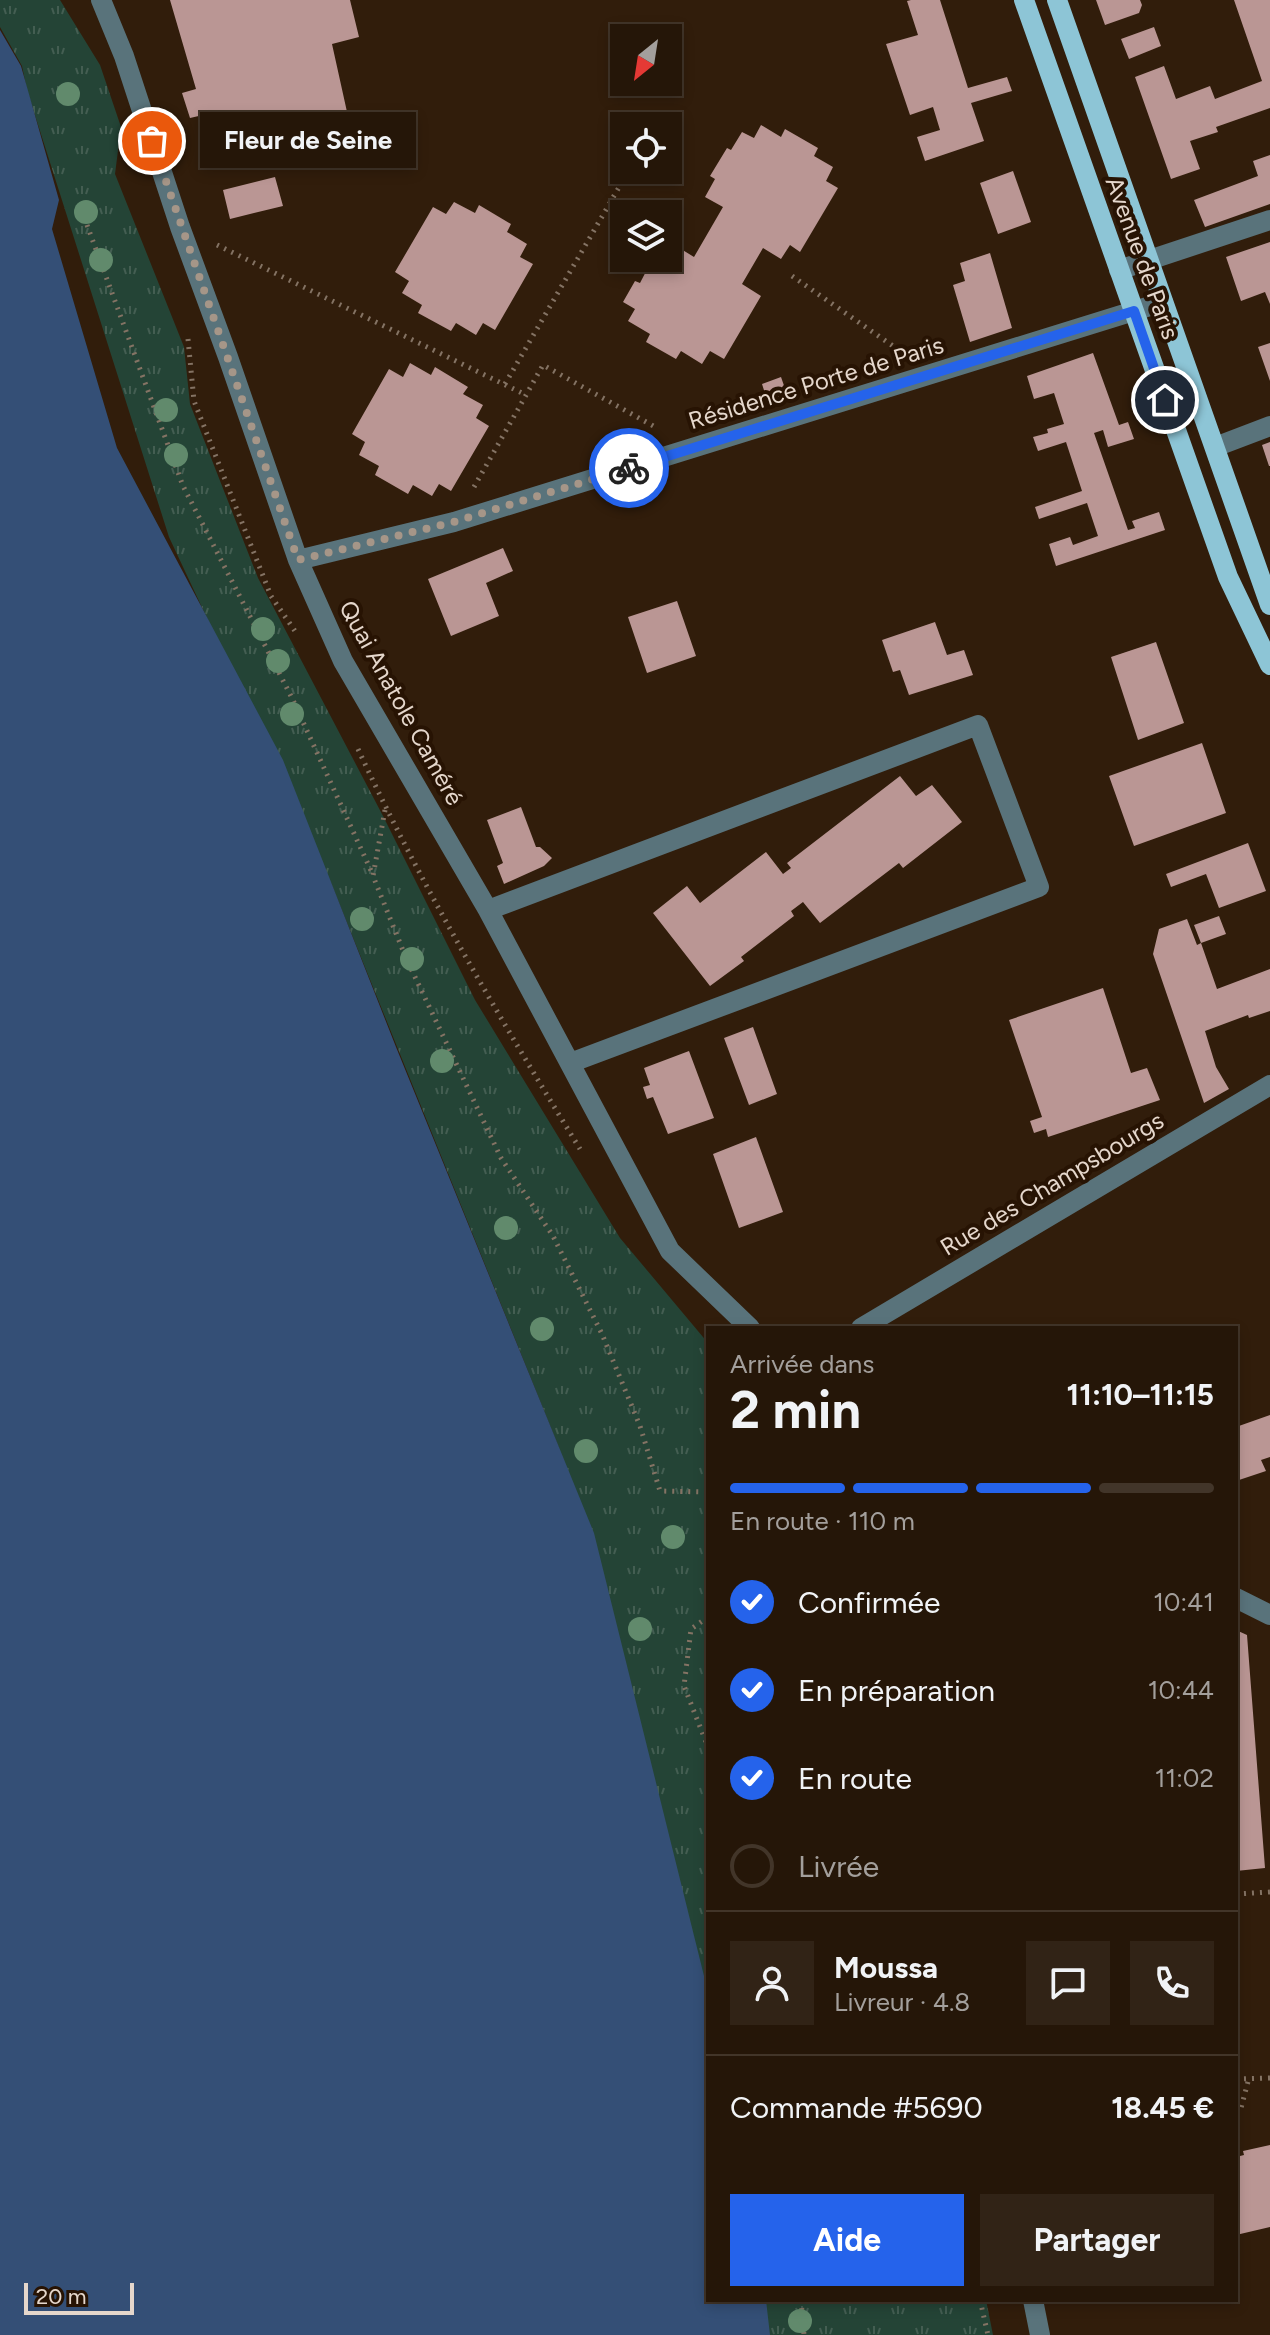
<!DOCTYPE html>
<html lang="fr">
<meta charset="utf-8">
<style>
:root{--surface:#251608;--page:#312316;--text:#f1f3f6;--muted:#a39f9c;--line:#423529;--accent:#2563eb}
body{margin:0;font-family:Figtree,sans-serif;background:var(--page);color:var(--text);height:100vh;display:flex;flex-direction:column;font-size:30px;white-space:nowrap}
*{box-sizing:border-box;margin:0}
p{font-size:26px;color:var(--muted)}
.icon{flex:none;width:44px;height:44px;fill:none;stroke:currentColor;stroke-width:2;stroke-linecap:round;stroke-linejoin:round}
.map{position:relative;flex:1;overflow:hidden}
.sheet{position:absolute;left:706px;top:1326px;width:532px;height:976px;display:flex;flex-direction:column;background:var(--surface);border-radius:0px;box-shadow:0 4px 12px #0003,0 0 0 2px var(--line)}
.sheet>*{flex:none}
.needle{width:52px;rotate:210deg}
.fabs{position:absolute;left:610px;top:24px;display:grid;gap:16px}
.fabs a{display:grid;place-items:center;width:72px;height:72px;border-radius:0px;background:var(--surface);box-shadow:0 4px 12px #0003,0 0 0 2px var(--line);font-size:40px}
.scale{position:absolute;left:24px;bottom:20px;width:110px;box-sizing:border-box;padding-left:8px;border:4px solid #e5d7cc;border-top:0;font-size:22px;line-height:28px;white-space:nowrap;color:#e5d7cc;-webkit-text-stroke:6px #271303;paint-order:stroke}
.pin{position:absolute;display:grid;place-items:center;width:68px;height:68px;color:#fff;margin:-34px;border:4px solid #fff;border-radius:50%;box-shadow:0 2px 8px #0007}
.courier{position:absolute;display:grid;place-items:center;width:80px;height:80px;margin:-40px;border:6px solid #2563eb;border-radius:50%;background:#fff;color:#222;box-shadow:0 2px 10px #0007}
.bubble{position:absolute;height:56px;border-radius:0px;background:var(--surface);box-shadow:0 4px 12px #0003,0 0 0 2px var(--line);font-size:26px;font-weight:700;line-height:56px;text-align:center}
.summary em{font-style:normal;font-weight:700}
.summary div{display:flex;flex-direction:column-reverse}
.summary{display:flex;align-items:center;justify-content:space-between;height:136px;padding:0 24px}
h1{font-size:52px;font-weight:700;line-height:60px}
.bar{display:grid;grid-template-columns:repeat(4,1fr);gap:12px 8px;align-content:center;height:96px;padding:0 24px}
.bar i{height:10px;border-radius:6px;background:var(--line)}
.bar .current{background:var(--accent)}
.bar p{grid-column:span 4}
.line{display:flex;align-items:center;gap:20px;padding:0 24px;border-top:2px solid var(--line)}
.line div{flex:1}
.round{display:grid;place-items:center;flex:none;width:84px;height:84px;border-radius:0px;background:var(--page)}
ol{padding:0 24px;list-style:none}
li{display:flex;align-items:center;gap:24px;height:88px}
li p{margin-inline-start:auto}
li .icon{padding:8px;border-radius:50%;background:var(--accent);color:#fff;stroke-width:4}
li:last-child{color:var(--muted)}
li i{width:44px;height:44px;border:4px solid var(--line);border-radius:50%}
.primary-button{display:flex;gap:16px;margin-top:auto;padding:16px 24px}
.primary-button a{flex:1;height:92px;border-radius:0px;background:var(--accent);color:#fff;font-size:32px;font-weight:700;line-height:92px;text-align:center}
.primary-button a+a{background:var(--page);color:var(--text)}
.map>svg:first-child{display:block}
.grass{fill:url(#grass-tufts)}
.water{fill:#344f76}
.building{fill:#ba9694}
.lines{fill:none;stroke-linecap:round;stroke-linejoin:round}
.path{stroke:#847364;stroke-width:5;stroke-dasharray:2 6;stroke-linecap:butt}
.minor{stroke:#59737b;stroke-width:20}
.major{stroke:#8dc5d6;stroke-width:20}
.tree{fill:#618a6c}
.done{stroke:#a69688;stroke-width:8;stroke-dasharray:0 14.4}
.route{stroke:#2563eb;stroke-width:10}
.labels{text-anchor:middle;stroke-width:8;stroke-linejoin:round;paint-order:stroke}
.street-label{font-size:24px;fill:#e5d7cc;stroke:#271303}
</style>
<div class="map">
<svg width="1270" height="2335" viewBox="0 0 1270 2335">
<defs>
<pattern id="grass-tufts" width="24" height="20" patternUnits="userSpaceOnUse" patternTransform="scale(2)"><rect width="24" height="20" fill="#244436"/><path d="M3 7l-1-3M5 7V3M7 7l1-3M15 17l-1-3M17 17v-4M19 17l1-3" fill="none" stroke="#445e52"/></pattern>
</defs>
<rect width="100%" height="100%" fill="#311d0b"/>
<!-- grass -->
<path class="grass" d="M0,0H60L100,65L121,127L115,174L184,347L190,404L258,578L383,816L475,1000L620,1238L708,1343V2048L559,1448L331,883L169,537L27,90L22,66L0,27Z
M764,2300H986L993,2335H768Z"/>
<!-- water -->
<path class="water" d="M0,30L21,66L59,200L52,229L117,448L283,760L396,1047L594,1533L708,1992V2300H766L770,2335H0Z"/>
<!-- building -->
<path class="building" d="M170,0H350L359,37L332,44L351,130L218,164L203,115L190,118L182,93L196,89Z
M911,0H940L968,88L1007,77L1012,91L971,103L984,141L925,161L917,137L940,130L933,107L910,115L886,44L918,35L907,1Z
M1096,0H1140L1142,5L1139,13L1105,25Z
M1234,0H1270V108L1216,127L1218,132L1190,141L1200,169L1171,179L1135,77L1164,66L1176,99L1210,86L1215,99L1262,81Z
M1154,27L1161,46L1129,59L1121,39Z
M761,125L781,137L785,129L818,148L814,156L833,167L826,181L838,188L800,252L790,245L781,259L763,248L742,284L761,296L724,359L710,351L702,364L681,351L676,359L646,342L650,334L628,321L635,309L623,302L635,281L640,283L653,258H668V241L694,257L723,207L705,197L715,179L710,176L727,148L731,150L742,132L754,138Z
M1270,155V204L1205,227L1194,200L1258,176L1253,161Z
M1013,171L1031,222L998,234L980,183Z
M275,177L283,206L230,219L223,190Z
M454,202L475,213L479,205L511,224L507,232L527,244L520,257L533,264L495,330L483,323L476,335L456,323L451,331L418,313L422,305L402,293L409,281L395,272L433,207L446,214Z
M1270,242V304L1265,292L1241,301L1226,257Z
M990,253L1012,328L970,342L953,285L965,281L960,263Z
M1270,343V381L1258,347Z
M1093,353L1119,425L1128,422L1134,439L1108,447L1103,430L1094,433L1128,530L1135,528L1132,521L1159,512L1165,530L1056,566L1049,544L1070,537L1073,545L1098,536L1087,503L1039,519L1035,507L1082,491L1066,442L1038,451L1033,437L1048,433L1047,429L1064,424L1054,393L1034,399L1027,376Z
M410,363L431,375L435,367L468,387L463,394L483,405L476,418L489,426L451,491L439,484L432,496L413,485L408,494L375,475L379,466L359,455L365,442L352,434L389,369L403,377Z
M781,377L789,400L769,406L762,384Z
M1270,442V466H1269L1262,445Z
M503,548L513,571L486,583L499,616L451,636L428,579Z
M677,601L696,656L647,673L628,617Z
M935,622L947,655L964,650L973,675L909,695L900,670L893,672L882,640Z
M1156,642L1184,723L1138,740L1111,657Z
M1202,743L1226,813L1134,846L1109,776Z
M900,776L916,796L932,785L962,822L903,868L899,863L820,923L803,902L791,911L794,916L741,957L744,961L710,986L653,913L687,886L700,903L766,852L783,874L791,868L787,863Z
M521,807L536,847H540L552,858L544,866L504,884L497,866L503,863L487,820Z
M1248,843L1266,891L1219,908L1206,874L1171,887L1166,874Z
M1219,916L1226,934L1201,943L1194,925Z
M1187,919L1197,945L1201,943L1217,989L1270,969V1011L1249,1018L1248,1015L1205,1031L1216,1067L1229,1089L1204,1103L1153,954L1159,929Z
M1103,988L1131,1073L1147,1068L1160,1100L1048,1137L1046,1129L1034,1133L1030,1121L1042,1117L1009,1020Z
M753,1027L777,1094L749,1105L724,1038Z
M689,1051L714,1118L668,1134L653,1097L647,1099L643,1087L650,1085L644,1068Z
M756,1137L783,1212L739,1228L713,1154Z
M1270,1415V1457L1261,1460L1266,1471L1239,1480L1236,1471V1427Z
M1236,1630L1247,1635L1265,1868L1236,1871Z
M1270,2145V2227L1236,2235V2157L1244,2155L1243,2151Z"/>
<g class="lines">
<!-- path -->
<path class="path" d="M87,225L183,486L292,698L373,875
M217,245L526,395
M792,276L903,353
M188,339L194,401L271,596L297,634
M505,384L629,170
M474,487L543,365L657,428
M358,749C423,889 499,1017 580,1149
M385,810L373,876L406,958L501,1158L553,1236L602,1334L640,1426L660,1491L708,1492
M708,1617L691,1629L684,1686L708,1747
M1236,1894L1270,1892
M1236,2079L1270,2078
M1236,2113L1241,2108L1249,2078
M801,2300L804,2335
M980,2300L988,2335"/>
<!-- minor -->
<path class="minor" d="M101,0L124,56L180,227L228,357L298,560L343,661L488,910L670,1251L750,1328
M1119,270L1270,220
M1215,447L1270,426
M298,560L454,522L1163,302
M488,910L978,725L1039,887L570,1063
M861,1328L1270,1085
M1236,1598L1270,1615
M1033,2300L1040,2335"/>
<!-- major -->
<path class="major" d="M1024,0L1228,577L1270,665
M1057,0L1270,605"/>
</g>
<!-- trees -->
<g class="tree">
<circle cx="68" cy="94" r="12"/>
<circle cx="86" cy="212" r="12"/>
<circle cx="101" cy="260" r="12"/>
<circle cx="166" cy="410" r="12"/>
<circle cx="176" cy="455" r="12"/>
<circle cx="263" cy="629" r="12"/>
<circle cx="278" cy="661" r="12"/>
<circle cx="292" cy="714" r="12"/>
<circle cx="362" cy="919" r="12"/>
<circle cx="412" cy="959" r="12"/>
<circle cx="442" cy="1061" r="12"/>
<circle cx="506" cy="1228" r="12"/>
<circle cx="542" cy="1329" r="12"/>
<circle cx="586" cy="1451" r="12"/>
<circle cx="673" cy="1537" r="12"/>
<circle cx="640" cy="1629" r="12"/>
<circle cx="800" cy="2321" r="12"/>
</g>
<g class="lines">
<!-- done -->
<path class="done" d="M152,141L298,560L454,522L629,468"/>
<!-- route -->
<path class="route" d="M629,468L1134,311L1165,400"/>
</g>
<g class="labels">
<!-- street labels -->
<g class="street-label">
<text transform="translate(1142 258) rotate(70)" y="8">Avenue de Paris</text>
<text transform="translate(816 383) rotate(-17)" y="8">Résidence Porte de Paris</text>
<text transform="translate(401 703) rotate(61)" y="8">Quai Anatole Caméré</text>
<text transform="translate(1052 1184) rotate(-31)" y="8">Rue des Champsbourgs</text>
</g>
</g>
</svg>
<div class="fabs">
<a><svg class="needle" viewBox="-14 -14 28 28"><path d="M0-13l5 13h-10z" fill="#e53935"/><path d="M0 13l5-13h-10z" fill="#a39f9c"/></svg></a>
<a><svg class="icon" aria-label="locate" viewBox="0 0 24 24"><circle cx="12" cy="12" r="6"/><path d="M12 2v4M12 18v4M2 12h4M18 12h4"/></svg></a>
<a><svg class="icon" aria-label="layers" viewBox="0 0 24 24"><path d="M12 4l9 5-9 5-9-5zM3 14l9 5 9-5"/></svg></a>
</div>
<div class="scale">20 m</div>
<div class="pin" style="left:152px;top:141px;background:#ea580c"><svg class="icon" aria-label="bag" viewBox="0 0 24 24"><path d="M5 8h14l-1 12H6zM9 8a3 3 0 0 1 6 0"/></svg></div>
<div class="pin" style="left:1165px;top:400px;background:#1f2937"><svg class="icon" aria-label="home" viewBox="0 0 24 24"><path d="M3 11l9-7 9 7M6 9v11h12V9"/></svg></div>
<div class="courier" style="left:629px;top:468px"><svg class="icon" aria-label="bike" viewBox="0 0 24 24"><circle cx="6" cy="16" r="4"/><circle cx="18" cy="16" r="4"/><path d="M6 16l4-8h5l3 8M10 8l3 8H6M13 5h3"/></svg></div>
<div class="bubble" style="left:200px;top:112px;width:216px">Fleur de Seine</div>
<section class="sheet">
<div class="summary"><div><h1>2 min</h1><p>Arrivée dans</p></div><em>11:10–11:15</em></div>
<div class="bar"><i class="current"></i><i class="current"></i><i class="current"></i><i></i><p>En route · 110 m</p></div>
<ol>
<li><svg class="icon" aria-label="check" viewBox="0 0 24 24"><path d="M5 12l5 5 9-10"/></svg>Confirmée<p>10:41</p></li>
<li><svg class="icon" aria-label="check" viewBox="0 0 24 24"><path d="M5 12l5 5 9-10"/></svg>En préparation<p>10:44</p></li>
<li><svg class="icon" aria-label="check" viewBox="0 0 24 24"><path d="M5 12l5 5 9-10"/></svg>En route<p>11:02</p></li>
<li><i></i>Livrée</li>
</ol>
<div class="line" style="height:144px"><a class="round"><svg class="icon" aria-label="person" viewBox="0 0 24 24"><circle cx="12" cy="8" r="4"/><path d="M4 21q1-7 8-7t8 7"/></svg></a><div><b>Moussa</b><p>Livreur · 4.8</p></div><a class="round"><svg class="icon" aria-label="chat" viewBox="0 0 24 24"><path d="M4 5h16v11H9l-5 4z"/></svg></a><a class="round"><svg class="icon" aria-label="phone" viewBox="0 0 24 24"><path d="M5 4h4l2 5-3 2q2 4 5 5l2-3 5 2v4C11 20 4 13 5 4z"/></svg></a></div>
<div class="line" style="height:104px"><div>Commande #5690</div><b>18.45 €</b></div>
<div class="primary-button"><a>Aide</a><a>Partager</a></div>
</section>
</div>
